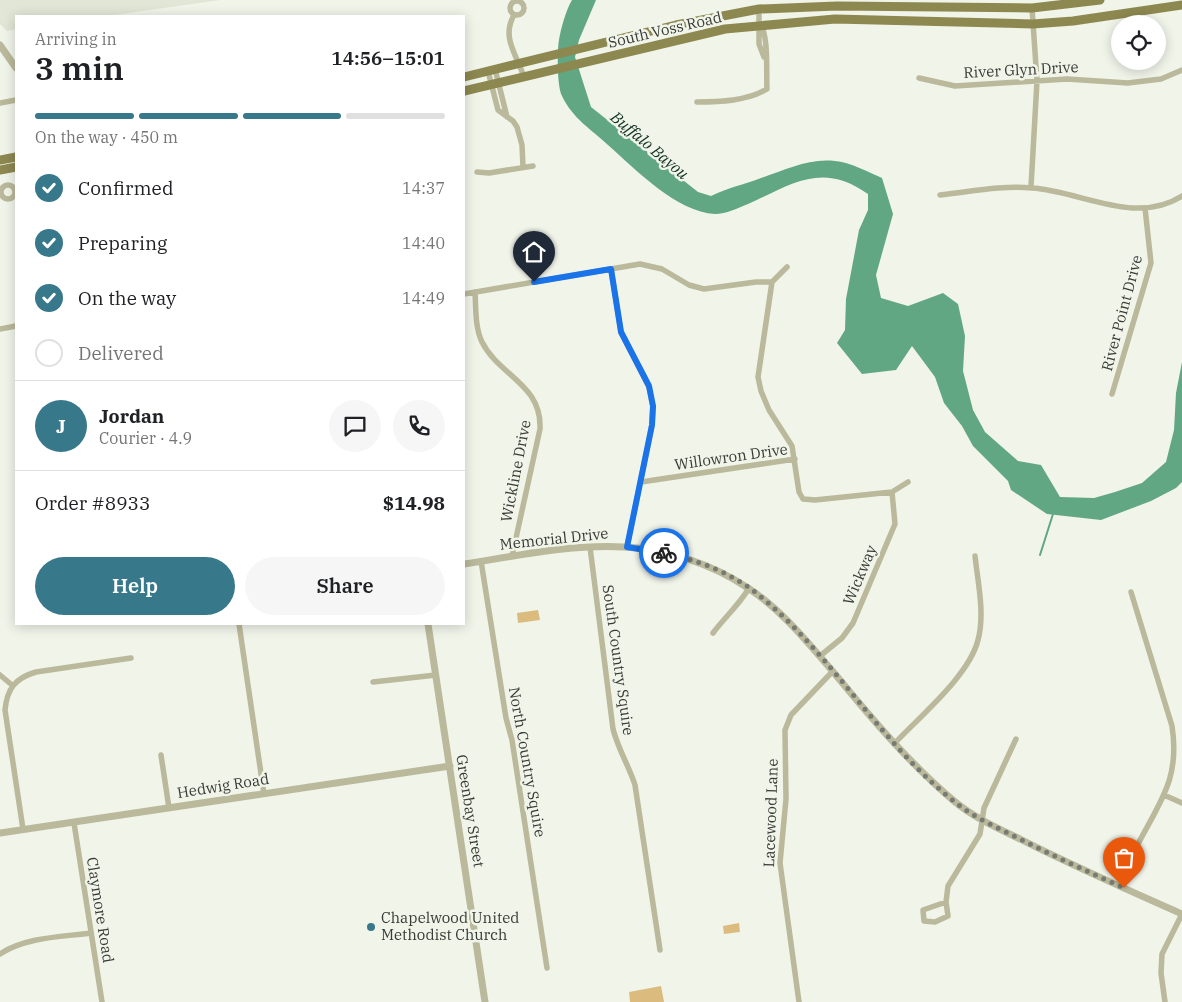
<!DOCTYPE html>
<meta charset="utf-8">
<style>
:root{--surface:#fff;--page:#f6f6f6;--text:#202124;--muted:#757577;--line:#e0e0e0;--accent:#37788b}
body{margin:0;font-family:"IBM Plex Serif",serif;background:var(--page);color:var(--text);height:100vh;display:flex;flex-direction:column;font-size:19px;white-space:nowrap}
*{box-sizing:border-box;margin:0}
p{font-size:16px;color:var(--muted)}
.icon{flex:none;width:28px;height:28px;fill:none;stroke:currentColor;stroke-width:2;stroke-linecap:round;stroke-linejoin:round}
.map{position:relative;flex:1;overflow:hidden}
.sheet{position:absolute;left:15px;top:15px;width:450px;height:610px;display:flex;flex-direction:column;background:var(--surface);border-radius:0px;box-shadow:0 2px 12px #0003}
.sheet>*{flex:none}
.fabs{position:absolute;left:1111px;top:15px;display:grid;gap:10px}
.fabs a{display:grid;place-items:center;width:55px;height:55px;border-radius:50%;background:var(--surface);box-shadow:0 2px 12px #0003;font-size:25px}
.pin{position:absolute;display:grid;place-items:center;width:42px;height:42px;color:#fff;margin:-51px -21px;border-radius:50% 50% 50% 0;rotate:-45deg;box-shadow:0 0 5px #0007}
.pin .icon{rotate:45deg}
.courier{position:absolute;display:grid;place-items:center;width:50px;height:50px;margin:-25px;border:4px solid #1a73e8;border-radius:50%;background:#fff;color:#222;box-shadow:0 1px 6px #0007}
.summary em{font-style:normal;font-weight:600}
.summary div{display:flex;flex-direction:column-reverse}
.summary{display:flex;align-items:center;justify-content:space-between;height:85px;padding:0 20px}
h1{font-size:32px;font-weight:600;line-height:38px}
.bar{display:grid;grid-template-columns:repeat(4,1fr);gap:8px 5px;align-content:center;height:60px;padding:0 20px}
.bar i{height:6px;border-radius:4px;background:var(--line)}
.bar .current{background:var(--accent)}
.bar p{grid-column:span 4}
.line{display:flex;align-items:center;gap:12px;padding:0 20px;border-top:1px solid var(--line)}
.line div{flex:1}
.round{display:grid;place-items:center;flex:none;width:52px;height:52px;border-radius:26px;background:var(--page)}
ol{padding:0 20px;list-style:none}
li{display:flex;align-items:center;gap:15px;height:55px}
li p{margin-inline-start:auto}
li .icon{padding:5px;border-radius:50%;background:var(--accent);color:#fff;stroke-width:4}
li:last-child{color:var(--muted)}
li i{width:28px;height:28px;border:2px solid var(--line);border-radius:50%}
.primary-button{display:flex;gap:10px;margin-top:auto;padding:10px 20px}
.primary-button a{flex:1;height:58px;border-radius:30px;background:var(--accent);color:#fff;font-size:20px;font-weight:600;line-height:58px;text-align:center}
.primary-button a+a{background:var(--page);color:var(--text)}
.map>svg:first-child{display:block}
.built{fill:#e1e6d6}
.green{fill:#dbbc7e}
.water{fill:#61a784}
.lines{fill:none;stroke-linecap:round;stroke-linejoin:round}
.stream{stroke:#61a784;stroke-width:2}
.minor{stroke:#bbb99b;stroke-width:5.5}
.tertiary{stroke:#bbb99b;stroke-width:7}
.primary{stroke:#8d8850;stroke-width:9}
.done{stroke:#787b74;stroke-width:5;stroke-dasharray:0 9}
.route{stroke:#1a73e8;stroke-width:6}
.poi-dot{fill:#37788b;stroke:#f0f4e9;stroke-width:2}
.labels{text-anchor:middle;stroke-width:5;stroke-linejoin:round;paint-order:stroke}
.street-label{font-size:15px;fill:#383a35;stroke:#f0f4e9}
.poi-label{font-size:15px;fill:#383a35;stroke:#f0f4e9;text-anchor:start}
.water-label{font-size:16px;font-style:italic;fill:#123223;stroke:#f0f4e9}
</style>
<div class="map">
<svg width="1182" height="1002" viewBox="0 0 1182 1002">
<rect width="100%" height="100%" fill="#f0f4e9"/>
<!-- built -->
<path class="built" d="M0,0H220L107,16H16V29L7,31L0,24Z"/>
<!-- green -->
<path class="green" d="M538,610L540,620L518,623L517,613Z
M739,923L740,932L724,934L723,926Z
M661,986L664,1002H630L629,992Z"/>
<!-- water -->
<path class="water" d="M572,0H596L579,40L575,57L591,107L698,192L711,196C729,187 743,185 761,178C786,170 808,158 835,161C850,162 868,172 882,178L893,214L876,275L881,298L908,306L943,293L958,304L965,336L963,371L973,410L985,432L1018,461L1041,465L1060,497L1094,498L1115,492L1142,483L1166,462L1174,430L1176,393L1182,362V482L1176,488L1151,501L1101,520L1047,514L1011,490L1008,481L973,446L962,426L944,403L935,377L912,346L896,370L862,374L837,343L845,330L846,299L859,230L868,210V194C822,161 792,184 748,204C738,208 726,214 715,214C677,212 636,170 608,145C591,129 573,119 562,96C557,88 557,50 559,40C561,28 566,10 572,0Z"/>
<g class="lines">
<!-- stream -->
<path class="stream" d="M1040,555L1053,514"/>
<!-- minor -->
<path class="minor" d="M510 8a7 7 0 1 1 14 0a7 7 0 1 1-14 0Z
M759,9V44L764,57
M514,15C501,38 517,55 524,77
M495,69L507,117
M488,71L498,110L513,121L517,127L522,145L523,167
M919,78L955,86L1067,79L1128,83L1161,79L1182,70
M697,102C719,102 748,101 767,89C766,73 769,35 760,24
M0,103L16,100
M477,172L489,173L533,166
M1 192a7 7 0 1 1 14 0a7 7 0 1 1-14 0Z
M1031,187L1037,81L1032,8
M940,195C969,192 1002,185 1032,188C1081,191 1135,226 1182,196
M787,267L772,282L758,377L761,391L769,410L792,446L799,492L803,499L815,500L892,492L908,482
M611,269L621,332L649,387L653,407L652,425L627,547
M475,292C476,308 475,328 482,342C499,376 542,384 540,429L512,556
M464,294L640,264L662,269L689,285L704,289L756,282H772
M0,329L16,326
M1112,394L1151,263L1145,208
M641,482L795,459
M590,547L613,729C618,749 629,766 635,785L660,950
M481,561L506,718L512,740L547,968
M1131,592L1172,726C1180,778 1161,800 1138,844
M239,624L264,794
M713,633C725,617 739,605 749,588
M820,656L842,638L853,623L895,524L892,492
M0,675L12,685
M373,682L436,675
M894,744C919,717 969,676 978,640C985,614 978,583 975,556
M161,755L169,808
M1164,795L1182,803
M74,823L102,1002
M23,829L5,710C7,689 15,678 36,672L131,658
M946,902L923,910L924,921L935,922L948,916L946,902L948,886L980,834L984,808L1016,739
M0,954C25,937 61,937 91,933
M799,1002L780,863L786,799L785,730L791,715L832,672
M1165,1002L1161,973L1162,954L1182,914"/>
<!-- tertiary -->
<path class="tertiary" d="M0,45L16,68
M464,564C517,556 570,544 624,547C667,549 712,564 748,588C782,610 809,644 835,674C872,719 909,763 954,801C973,817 997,828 1020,839C1073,866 1128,890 1182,914
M428,624L485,1002
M0,833L450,766"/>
<!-- primary -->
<path class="primary" d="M464,77L676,25L759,9L837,6L1032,8L1100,0
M464,91L725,29L835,19L1033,24L1073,21L1182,5
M0,160L16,157
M0,170L16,167"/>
</g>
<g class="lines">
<!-- done -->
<path class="done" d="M664,553C694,559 726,571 751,589C830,649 877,741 955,802C973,817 994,826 1014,836C1051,855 1087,871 1124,888"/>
<!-- route -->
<path class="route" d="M534,282L611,269L621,332L649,386L653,406L652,425L627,547L664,553"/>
</g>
<!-- markers -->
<circle class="poi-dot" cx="371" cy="927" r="5"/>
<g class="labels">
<!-- street labels -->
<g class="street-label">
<text transform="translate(665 30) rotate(-13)" y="5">South Voss Road</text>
<text transform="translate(1021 70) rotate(-3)" y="5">River Glyn Drive</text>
<text transform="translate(1122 313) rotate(-75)" y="5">River Point Drive</text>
<text transform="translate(731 457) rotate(-8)" y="5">Willowron Drive</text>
<text transform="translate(516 471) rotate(-79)" y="5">Wickline Drive</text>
<text transform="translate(554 539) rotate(-6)" y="5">Memorial Drive</text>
<text transform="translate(860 575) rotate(-67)" y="5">Wickway</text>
<text transform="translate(618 660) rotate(82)" y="5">South Country Squire</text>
<text transform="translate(527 762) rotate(80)" y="5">North Country Squire</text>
<text transform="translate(223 786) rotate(-9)" y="5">Hedwig Road</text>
<text transform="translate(470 811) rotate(81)" y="5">Greenbay Street</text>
<text transform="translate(771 813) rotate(-88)" y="5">Lacewood Lane</text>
<text transform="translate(100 910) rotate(81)" y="5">Claymore Road</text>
</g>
<!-- poi labels -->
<g class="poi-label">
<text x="381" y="923">Chapelwood United<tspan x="381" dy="17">Methodist Church</tspan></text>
</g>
<!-- water labels -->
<g class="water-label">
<text transform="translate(650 145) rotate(40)" y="6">Buffalo Bayou</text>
</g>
</g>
</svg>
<div class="fabs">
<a><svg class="icon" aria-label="locate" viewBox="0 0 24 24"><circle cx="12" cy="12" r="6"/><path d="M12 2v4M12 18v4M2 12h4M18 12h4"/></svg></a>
</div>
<div class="pin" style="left:1124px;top:888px;background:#ea580c"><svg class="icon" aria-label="bag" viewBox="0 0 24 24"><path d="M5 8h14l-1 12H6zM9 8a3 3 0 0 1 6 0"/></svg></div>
<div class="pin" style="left:534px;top:282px;background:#1f2937"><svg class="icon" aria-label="home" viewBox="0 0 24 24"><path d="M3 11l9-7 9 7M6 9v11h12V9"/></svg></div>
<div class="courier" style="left:664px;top:553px"><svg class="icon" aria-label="bike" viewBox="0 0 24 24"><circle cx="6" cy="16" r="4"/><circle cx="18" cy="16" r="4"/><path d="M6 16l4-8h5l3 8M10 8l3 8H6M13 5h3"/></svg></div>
<section class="sheet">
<div class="summary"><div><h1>3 min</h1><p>Arriving in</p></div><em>14:56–15:01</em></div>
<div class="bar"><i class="current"></i><i class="current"></i><i class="current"></i><i></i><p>On the way · 450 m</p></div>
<ol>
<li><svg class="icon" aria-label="check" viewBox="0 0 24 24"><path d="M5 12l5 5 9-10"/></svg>Confirmed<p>14:37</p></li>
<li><svg class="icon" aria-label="check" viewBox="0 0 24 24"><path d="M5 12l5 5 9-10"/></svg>Preparing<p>14:40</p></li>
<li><svg class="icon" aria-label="check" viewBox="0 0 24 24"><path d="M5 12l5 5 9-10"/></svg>On the way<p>14:49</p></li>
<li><i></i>Delivered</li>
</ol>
<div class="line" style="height:90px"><b class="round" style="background:var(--accent);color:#fff">J</b><div><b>Jordan</b><p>Courier · 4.9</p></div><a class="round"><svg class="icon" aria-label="chat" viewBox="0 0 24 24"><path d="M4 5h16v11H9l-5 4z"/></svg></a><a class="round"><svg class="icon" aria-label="phone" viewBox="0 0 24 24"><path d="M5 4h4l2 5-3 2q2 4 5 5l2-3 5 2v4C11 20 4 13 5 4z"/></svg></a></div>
<div class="line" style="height:65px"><div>Order #8933</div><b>$14.98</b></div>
<div class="primary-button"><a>Help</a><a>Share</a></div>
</section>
</div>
